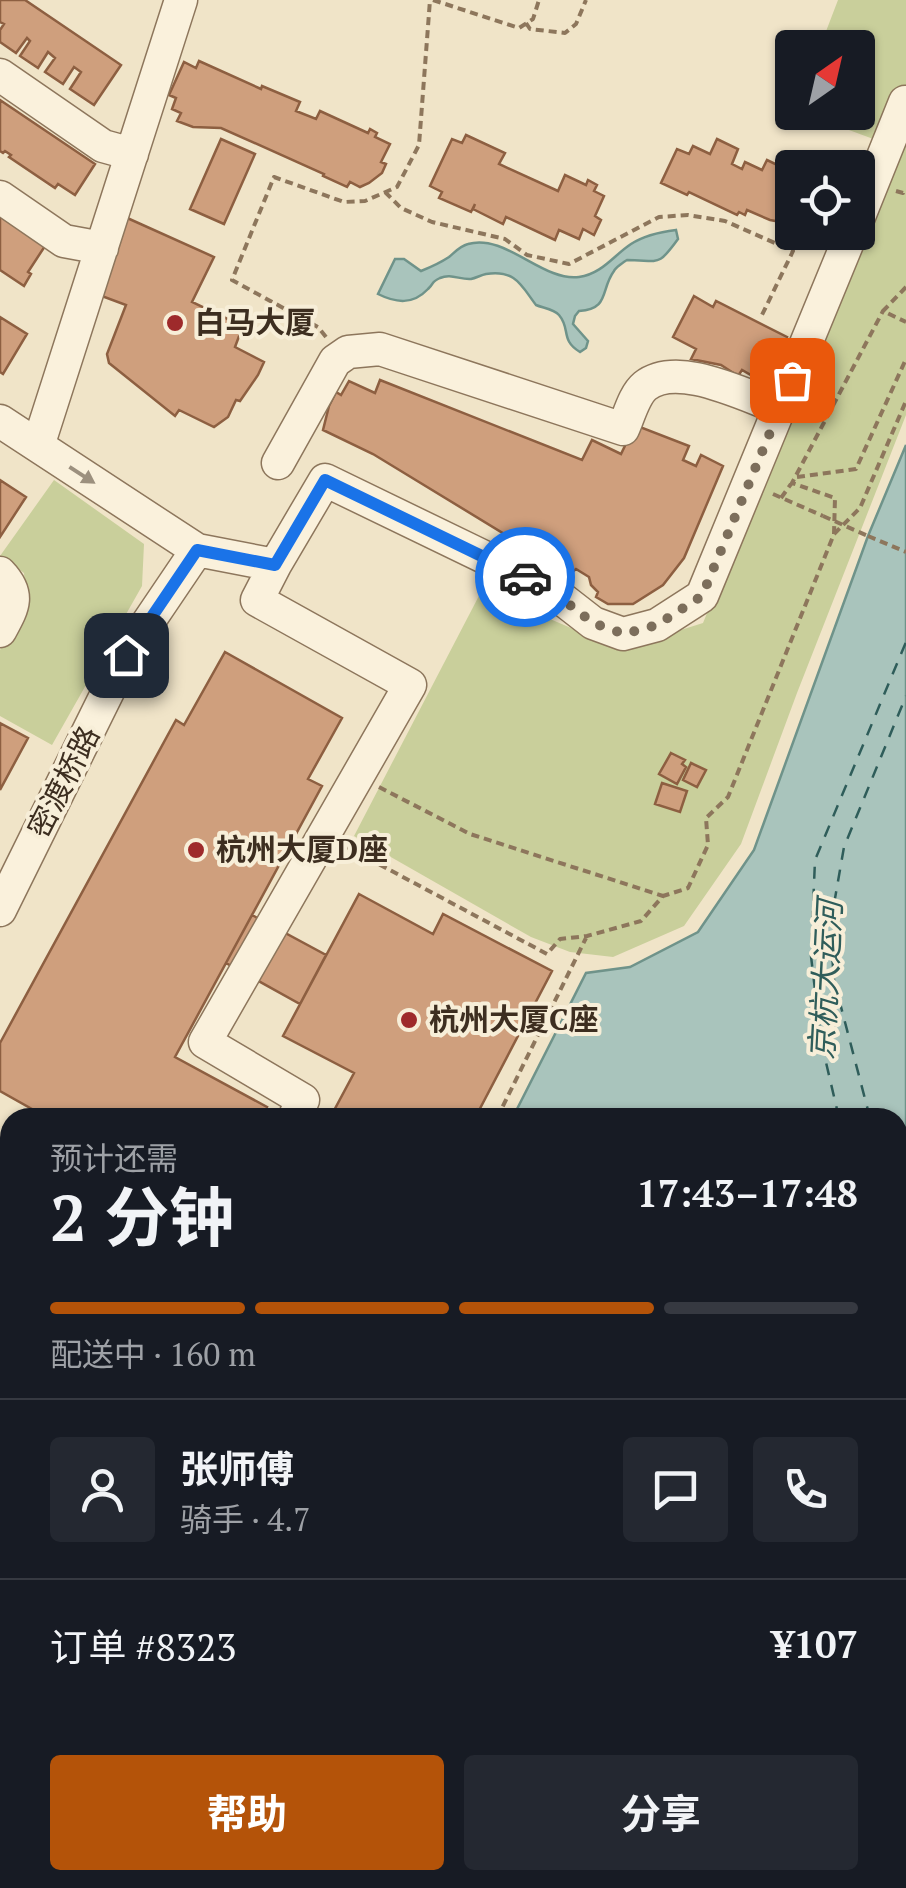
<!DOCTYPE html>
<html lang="zh">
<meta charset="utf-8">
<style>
:root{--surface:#171b24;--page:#242831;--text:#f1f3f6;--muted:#9ea1a6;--line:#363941;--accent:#b45309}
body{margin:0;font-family:"PT Serif","Noto Sans SC",serif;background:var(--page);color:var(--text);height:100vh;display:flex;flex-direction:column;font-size:38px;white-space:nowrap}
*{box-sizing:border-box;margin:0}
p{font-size:32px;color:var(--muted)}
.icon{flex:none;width:55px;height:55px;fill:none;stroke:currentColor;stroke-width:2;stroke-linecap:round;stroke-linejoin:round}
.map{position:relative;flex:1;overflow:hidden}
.drawer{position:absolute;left:0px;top:1108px;width:908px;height:782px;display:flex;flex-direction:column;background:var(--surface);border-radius:30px 30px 0 0;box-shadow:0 2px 8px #0004}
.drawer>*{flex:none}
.needle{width:65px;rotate:34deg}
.fabs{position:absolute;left:775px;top:30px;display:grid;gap:20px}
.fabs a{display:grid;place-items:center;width:100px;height:100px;border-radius:10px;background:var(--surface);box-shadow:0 2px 8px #0004;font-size:50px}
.pin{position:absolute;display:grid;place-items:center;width:85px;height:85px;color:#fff;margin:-42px;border-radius:20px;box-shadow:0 5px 15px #0006}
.courier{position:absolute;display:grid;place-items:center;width:100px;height:100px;margin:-50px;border:8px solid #1a73e8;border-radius:50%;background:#fff;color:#222;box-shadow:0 2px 12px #0007}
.summary em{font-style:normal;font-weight:700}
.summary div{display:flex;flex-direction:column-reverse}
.summary{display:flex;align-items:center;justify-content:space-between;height:170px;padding:0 50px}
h1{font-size:65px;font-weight:700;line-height:75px}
.bar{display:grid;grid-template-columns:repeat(4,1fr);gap:15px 10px;align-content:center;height:120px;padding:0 50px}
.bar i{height:12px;border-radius:8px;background:var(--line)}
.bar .selected{background:var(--accent)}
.bar p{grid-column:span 4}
.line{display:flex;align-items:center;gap:25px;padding:0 50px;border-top:2px solid var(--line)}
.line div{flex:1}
.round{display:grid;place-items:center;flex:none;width:105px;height:105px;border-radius:10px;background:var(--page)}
.primary-button{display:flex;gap:20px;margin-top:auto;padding:20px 50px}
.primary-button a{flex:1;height:115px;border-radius:10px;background:var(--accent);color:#fff;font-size:40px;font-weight:700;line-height:115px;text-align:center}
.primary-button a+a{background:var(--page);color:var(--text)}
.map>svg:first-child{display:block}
.green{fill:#c9cf9b}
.water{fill:#a9c4bc;stroke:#6f938a;stroke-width:2.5}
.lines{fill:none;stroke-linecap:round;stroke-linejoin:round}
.ferry{stroke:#2f5d5a;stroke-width:2.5;stroke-dasharray:12 10;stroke-linecap:butt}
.building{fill:#cf9f7d;stroke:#8d5f41;stroke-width:2.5}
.minor-casing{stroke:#8d765c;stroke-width:35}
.major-casing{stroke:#5b4430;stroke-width:42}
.path{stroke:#8d765c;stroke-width:4;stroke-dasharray:8 5;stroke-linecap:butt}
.minor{stroke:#faf1dc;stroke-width:32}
.major{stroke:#f3d9a0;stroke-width:40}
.path-bridge{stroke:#8d765c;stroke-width:4;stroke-dasharray:8 5;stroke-linecap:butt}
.oneway{fill:#9c907e}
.done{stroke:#7c6e5b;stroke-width:10;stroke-dasharray:0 18}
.route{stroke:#1a73e8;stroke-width:12}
.poi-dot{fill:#9e2a2b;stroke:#f7eed8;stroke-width:4}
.labels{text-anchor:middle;stroke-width:8;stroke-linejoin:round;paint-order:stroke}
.poi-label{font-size:30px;font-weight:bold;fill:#3d2e20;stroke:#f7eed8;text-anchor:start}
.street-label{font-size:30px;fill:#3d2e20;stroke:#f7eed8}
.water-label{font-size:32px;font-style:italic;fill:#2f5d5a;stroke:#f7eed8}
</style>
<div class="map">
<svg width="906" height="1888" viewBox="0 0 906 1888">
<rect width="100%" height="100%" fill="#f0e4c8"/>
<!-- green -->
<path class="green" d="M838,0H906V415L797,693L741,844L684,926L613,957L570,952L531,937L354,836L482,590L620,649L703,623L896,151L876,140L803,113L858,112V48L820,47Z
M54,480L144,544L142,586L52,745L0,716V650L26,603L24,573L0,556Z
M898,1402L906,1407V1581L898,1577Z"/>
<!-- water -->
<path class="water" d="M676,230L678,239C657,268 660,260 627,260C625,261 615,268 614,271C600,290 610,309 579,311L575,316L573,324L588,341L586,348L580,352C560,340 571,329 559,315C554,309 543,308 536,305C522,287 516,269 486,274C481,275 476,278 471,279C460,280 451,273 440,278C430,283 436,281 428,289C413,305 396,303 378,294L395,259H404L421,271C431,267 440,263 449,257C455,252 460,246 468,244C505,233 543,282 579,277C602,274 614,255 631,244C645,235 660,232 676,230Z
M906,445V1407L898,1402V1118L513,1117L586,973L630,967L698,932L754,850L868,536Z"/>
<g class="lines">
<!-- ferry -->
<path class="ferry" d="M839,1118L821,1041L811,956L815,860L906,642
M870,1118L834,980L830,927L844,847L906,696
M898,1316L906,1312"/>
</g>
<!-- building -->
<path class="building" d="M0,0H25L121,65L94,105L70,89L81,72L74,67L63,84L45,72L55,58L48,52L38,68L20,56L30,41L27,38L16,53L0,42V30L4,24L0,22Z
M199,61L261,89L262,86L300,102L296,111L316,119L320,111L368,133L370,129L377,133L375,137L390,144L381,162L386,164L382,173L369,183L360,187L350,182L347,187L323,176L324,174L221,128L193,127L177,121L181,113L172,109L176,98L169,95L184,62L196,68Z
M0,100L95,164L75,195L58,184L55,188L9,157L11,155L5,151L3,153L0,151Z
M466,135L505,153L499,164L558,191L565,175L586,185L588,180L597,185L594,191L604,196L595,216L601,220L594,235L583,229L579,239L559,230L555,240L506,217L503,224L473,209L475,204L471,212L439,198L442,192L430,186L452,139L462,143Z
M221,139L255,154L224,224L190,209Z
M717,139L738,149L732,164L742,169L745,162L762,170L767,160L792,172V224L770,220L747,210L745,215L739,212L737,215L689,192L687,195L661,183L677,149L689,154L693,146L710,154Z
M0,216L45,246L28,272L31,274L24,286L0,270Z
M125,217L214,257L192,302L232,321L230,325L241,331L235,347L264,362L258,375L240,401L236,400L228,417L214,427L179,410L175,416L109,363L107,354L126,305L99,295Z
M694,296L713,307L716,301L787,337L770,370L760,372L756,378L742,370L738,376L721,365L691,359L696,349L673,337Z
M0,317L27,334L3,374L0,372Z
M380,380L582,460L592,440L621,454L635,425L689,446L683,460L696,466L701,455L723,466L684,558L663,585L633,604H608L596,597L598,592L591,585L589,577L576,569L570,574L373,454L323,430L329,406L336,392L341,395L349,381L375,393Z
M0,480L26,497L0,537Z
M225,652L342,718L308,779L322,786L175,1057L267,1107L261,1118H48L0,1091V1043L176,720L184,725Z
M0,723L28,738L0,790Z
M671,753L685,760L682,764L686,767L677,784L659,774Z
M691,763L706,770L697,787L683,780Z
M662,783L687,791L680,812L655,804Z
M359,894L433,934L443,914L552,971L475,1118H330L354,1073L283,1036Z
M252,915L326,955L300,1004L226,963Z
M10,1468V1587L0,1580V1484Z
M10,1754V1880H197L192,1888H0V1765H3Z
M440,1880H746L758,1888H435Z"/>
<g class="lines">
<defs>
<path id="minor" d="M0,75L103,146L132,154
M0,197L64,241L102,248
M858,219L905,102
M0,421L197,550L126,655L0,910
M38,446L181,0
M278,463L335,361L348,352L380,349L623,429C629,416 634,395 645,386C678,360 745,396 781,408
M197,550L275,565L325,480L548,588L593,623L623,634L657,625L702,596L852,232
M275,565L257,600L410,685L205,1042L303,1100L294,1118
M0,573C21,595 13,607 0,631
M0,1712L10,1717
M280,1880L292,1888
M818,1880L831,1888
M317,1888L322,1880
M407,1888L408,1880"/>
<path id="major" d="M0,1223L10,1229
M0,1298L10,1304
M0,1340L10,1346
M898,1704L906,1709
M898,1741L906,1746
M898,1784L906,1788
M898,1820L906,1825"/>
</defs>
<!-- minor casing -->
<use href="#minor" class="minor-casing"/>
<!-- major casing -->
<use href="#major" class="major-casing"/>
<!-- path -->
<path class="path" d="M433,0L519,28L533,19L539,0
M526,23L530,29L565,33L576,24L586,0
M896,191L903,193L906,189
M385,192L401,208L432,222L505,239L527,255L569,264L659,217L688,215L725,221L793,251L761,317
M906,287L883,311L906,322
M326,337L318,327L232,280L274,177L344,202L365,201L397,187L419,145L430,0
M797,477L856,469L906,359
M773,494L823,516
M781,498L791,484
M834,534L860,508L906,401
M868,536L906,552
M379,787L470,834L663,896
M345,846L547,954L560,939L587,936L641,921L663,896L688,888L708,845L706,818L728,797L834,534L835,498L792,483L883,311
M497,1118L586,938
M0,1177L10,1182
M903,1360L906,1361
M898,1386L906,1371
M898,1593L906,1597"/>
<!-- minor -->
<use href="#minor" class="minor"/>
<!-- major -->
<use href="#major" class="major"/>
<!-- path-bridge -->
<path class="path-bridge" d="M823,516L868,536"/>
</g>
<!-- one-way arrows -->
<defs><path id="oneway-solid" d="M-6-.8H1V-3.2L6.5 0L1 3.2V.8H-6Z" transform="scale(2.5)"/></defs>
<use class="oneway" href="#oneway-solid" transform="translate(82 475) rotate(33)"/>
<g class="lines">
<!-- done -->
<path class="done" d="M525,577L548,588L593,623L624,634L657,625L702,596L792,380"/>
<!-- route -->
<path class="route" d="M126,655L197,550L275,565L325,480L525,577"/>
</g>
<!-- markers -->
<g class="poi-dot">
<circle cx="175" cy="323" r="10"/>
<circle cx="196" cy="850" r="10"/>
<circle cx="409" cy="1020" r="10"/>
</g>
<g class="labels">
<!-- poi labels -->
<g class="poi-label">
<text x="195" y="333">白马大厦</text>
<text x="216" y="860">杭州大厦D座</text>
<text x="429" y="1030">杭州大厦C座</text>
</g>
<!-- street labels -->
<g class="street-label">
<text transform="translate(64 782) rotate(-63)" y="10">密渡桥路</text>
</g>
<!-- water labels -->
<g class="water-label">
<text transform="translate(826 980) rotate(-87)" y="11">京杭大运河</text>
</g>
</g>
</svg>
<div class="fabs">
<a><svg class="needle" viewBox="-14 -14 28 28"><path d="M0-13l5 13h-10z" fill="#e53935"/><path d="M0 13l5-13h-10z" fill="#9ea1a6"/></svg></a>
<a><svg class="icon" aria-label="locate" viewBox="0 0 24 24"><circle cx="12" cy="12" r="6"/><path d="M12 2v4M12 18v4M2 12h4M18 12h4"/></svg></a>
</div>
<div class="pin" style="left:792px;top:380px;background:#ea580c"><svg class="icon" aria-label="bag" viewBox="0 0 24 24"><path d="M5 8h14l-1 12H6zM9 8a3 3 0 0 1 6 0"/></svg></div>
<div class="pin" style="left:126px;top:655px;background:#1f2937"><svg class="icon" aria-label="home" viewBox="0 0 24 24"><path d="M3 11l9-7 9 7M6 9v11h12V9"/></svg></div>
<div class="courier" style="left:525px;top:577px"><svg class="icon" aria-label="car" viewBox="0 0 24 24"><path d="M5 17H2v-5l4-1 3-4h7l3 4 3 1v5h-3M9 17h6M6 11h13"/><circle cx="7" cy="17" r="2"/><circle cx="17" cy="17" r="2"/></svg></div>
<section class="drawer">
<div class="summary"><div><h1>2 分钟</h1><p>预计还需</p></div><em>17:43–17:48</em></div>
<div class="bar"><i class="selected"></i><i class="selected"></i><i class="selected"></i><i></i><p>配送中 · 160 m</p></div>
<div class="line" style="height:180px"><a class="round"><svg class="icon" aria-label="person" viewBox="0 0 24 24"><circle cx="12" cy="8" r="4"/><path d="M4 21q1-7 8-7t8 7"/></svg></a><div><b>张师傅</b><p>骑手 · 4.7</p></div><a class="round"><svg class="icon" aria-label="chat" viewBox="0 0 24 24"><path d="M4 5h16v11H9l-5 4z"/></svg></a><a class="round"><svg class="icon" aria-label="phone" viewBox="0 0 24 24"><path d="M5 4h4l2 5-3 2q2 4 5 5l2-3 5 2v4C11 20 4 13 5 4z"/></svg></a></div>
<div class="line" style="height:130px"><div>订单 #8323</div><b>¥107</b></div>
<div class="primary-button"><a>帮助</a><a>分享</a></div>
</section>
</div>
